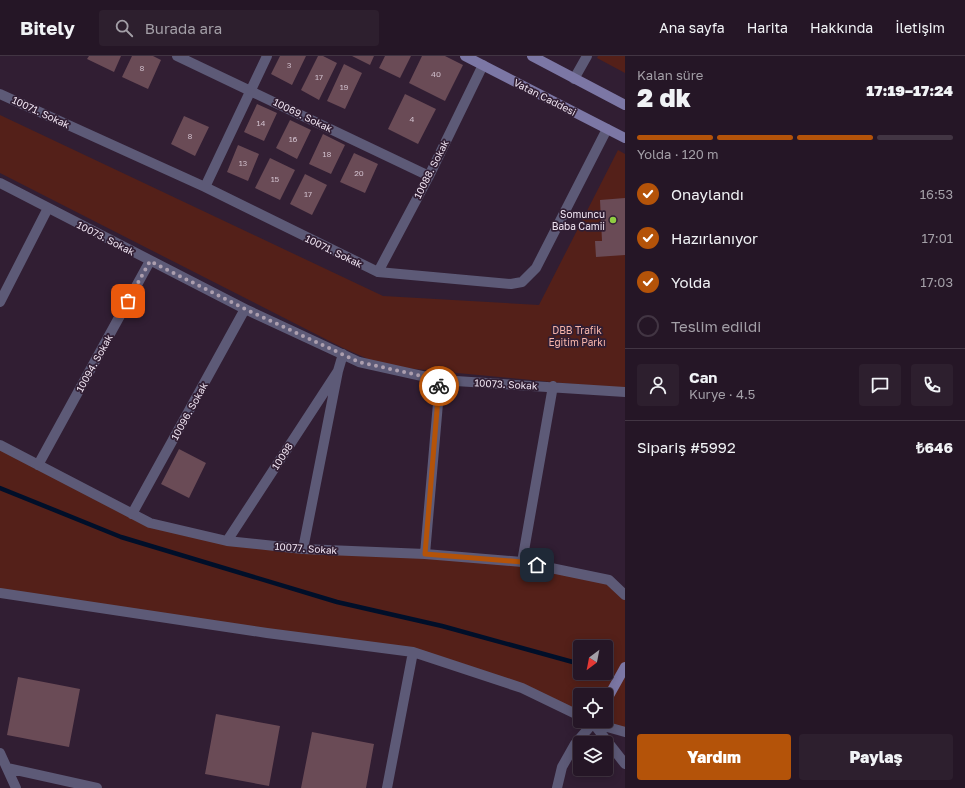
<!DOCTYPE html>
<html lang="tr">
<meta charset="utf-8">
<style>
:root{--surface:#251626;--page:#2d1f2e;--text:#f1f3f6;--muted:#a39fa7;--line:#423543;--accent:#b45309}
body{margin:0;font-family:"Golos Text",sans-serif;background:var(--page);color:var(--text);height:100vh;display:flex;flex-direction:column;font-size:15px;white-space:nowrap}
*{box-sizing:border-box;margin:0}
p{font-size:13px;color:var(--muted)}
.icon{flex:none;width:22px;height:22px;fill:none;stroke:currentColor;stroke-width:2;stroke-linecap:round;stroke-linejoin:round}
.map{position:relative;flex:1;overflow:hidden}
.sheet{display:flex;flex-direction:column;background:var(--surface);width:340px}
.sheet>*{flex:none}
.needle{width:26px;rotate:212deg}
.tools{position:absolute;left:573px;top:584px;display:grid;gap:8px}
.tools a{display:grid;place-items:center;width:40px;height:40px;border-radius:4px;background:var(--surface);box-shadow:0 2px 10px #0003,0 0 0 1px var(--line);font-size:20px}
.pin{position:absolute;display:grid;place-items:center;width:34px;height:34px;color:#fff;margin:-17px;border-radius:8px;box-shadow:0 2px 6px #0006}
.courier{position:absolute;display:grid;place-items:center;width:40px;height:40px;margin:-20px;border:3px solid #b45309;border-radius:50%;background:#fff;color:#222;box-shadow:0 1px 5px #0007}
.overview em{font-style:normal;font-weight:800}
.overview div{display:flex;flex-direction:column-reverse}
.overview{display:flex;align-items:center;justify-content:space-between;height:68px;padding:0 12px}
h1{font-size:26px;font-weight:800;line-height:30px}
.bar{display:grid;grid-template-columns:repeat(4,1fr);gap:6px 4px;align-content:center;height:48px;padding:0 12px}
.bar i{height:5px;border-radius:3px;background:var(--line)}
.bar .active{background:var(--accent)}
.bar p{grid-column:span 4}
.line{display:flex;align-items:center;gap:10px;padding:0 12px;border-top:1px solid var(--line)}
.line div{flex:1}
.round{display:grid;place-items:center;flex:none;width:42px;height:42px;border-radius:4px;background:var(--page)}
ol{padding:0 12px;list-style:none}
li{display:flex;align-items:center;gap:12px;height:44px}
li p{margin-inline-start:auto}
li .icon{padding:4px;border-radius:50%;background:var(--accent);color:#fff;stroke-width:4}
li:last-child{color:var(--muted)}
li i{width:22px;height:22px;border:2px solid var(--line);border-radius:50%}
.action{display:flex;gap:8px;margin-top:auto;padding:8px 12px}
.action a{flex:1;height:46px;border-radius:4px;background:var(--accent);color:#fff;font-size:16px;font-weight:800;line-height:46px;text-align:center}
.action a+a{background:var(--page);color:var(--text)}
header{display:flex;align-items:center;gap:24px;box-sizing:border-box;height:56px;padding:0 20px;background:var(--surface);border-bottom:1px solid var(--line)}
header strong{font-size:19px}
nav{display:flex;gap:22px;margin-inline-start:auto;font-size:14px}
.search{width:280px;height:36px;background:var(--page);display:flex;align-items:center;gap:10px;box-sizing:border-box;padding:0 14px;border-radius:4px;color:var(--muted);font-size:15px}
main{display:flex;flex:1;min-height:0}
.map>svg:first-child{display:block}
.green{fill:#542019;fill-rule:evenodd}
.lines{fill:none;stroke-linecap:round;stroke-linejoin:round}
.stream{stroke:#000f29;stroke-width:4.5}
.building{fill:#6a4b56}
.street{stroke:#5d5a77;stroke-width:10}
.secondary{stroke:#7c77a5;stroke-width:10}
.done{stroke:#ac9eae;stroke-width:4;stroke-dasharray:0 7.2}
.route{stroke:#b45309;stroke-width:5}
.poi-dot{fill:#8fcd42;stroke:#311e33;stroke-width:1.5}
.labels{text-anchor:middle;stroke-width:3.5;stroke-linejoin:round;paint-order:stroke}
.number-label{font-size:8px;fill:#cebdca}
.street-label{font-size:10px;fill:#efe3f1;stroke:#311e33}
.poi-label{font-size:10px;fill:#efe3f1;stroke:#311e33;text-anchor:end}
.park-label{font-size:10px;fill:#f7b5aa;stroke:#311e33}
</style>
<header>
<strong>Bitely</strong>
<div class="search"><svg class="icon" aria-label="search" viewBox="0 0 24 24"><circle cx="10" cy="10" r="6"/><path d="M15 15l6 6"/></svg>Burada ara</div>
<nav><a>Ana sayfa</a><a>Harita</a><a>Hakkında</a><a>İletişim</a></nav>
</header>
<main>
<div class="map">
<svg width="625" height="732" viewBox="0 0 625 732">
<rect width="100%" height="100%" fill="#311e33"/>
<!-- green -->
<path class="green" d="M598,0H625V17L597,2Z
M0,59L383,240L539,249L618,94L625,98V333L384,310L343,292L0,117Z
M0,389L132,458L227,485L522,506L609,524L625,539V676L589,665H606V639H580V660L522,632L413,596L0,537ZM580,591H606V617H580Z"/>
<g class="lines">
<!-- stream -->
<path class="stream" d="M0,432L121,481L337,546L442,570L580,608
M606,616V617"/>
</g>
<!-- building -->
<path class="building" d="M89,0H121L114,16L87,3Z
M132,0H153L161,4L148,33L122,21Z
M280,0H306L292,29L271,18Z
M318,0H323L337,7L319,44L301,34Z
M352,0H374L370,9Z
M385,0H411L400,22L379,12Z
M422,0H445L463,9L445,45L409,27Z
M344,8L362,17L345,53L327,45Z
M405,38L436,53L418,88L388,73Z
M257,48L277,57L264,85L244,76Z
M184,60L209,71L195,100L171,88Z
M290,64L311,74L297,103L276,92Z
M323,78L345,89L331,118L309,108Z
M238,89L259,98L248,125L227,116Z
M354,97L378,108L365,137L340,126Z
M270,102L295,114L280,144L255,132Z
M305,118L327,129L312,159L290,148Z
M625,142V199L596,201L595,185H602L600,144Z
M179,393L206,407L189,442L161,428Z
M18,621L80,633L69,691L7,679Z
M216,658L280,670L269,730L205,718Z
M312,676L374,688L366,732H301Z"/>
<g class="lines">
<!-- street -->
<path class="street" d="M177,0L429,120
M574,23L587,0
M0,38L205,131L378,216L511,228L522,226L536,212L607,73
M0,127L245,253L359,306L440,324L625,336
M205,131L267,0
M378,216L429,120L483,9
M0,246L48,152
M0,389L150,467L227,485L303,493L425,498L522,506L609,524L625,539
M38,409L150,205
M132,458L245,253
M227,485L338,315
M303,493L338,315L343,298
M425,498L440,324
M522,506L553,330
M0,537L267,577L413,596L522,632L580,660
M593,667L625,708
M593,667L625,676
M0,697L16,732
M7,712L97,732
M387,732L413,596
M557,732L562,711L575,688L593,667"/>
<!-- secondary -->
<path class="secondary" d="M465,0L625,82
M532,0L625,49
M606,645L625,611
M593,667L595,665"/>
</g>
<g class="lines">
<!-- done -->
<path class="done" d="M128,245L150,205L245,253L359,306L440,324L439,330"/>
<!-- route -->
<path class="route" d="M439,330L425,498L522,506L537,509"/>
</g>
<!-- markers -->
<circle class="poi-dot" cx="613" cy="164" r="4"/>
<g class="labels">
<!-- number labels -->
<g class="number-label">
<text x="289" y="12">3</text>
<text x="142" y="15">8</text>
<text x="436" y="21">40</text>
<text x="319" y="24">17</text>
<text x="344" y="34">19</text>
<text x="412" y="66">4</text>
<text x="261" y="70">14</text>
<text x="190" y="83">8</text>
<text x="293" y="86">16</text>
<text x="327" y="101">18</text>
<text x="243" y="110">13</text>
<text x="359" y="120">20</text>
<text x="275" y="126">15</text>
<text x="308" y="141">17</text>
</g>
<!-- street labels -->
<g class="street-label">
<text transform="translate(545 41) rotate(27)" y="4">Vatan Caddesi</text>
<text transform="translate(41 56) rotate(25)" y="4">10071. Sokak</text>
<text transform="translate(303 59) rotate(26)" y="4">10069. Sokak</text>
<text transform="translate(431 113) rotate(-63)" y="4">10088. Sokak</text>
<text transform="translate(106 182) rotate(27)" y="4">10073. Sokak</text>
<text transform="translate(334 195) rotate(26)" y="4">10071. Sokak</text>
<text transform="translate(94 307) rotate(-61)" y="4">10094. Sokak</text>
<text transform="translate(506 328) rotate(3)" y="4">10073. Sokak</text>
<text transform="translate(189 355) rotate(-61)" y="4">10096. Sokak</text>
<text transform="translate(282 400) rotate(-57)" y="4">10098</text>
<text transform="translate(306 492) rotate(4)" y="4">10077. Sokak</text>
</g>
<!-- poi labels -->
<g class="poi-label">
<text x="605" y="162">Somuncu<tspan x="605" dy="12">Baba Camii</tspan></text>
</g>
<!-- park labels -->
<g class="park-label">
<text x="577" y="278">DBB Trafik<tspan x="577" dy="12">Eğitim Parkı</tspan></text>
</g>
</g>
</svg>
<div class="tools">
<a><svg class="needle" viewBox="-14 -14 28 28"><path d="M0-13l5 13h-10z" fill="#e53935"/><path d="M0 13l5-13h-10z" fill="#a39fa7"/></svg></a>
<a><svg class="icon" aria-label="locate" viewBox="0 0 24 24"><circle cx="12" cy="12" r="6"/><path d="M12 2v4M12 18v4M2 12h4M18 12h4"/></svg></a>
<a><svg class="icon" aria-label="layers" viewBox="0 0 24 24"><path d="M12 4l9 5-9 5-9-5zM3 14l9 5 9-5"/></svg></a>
</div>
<div class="pin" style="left:128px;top:245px;background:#ea580c"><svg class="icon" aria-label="bag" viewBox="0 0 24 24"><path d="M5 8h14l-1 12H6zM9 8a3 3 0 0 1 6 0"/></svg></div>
<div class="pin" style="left:537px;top:509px;background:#1f2937"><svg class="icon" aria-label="home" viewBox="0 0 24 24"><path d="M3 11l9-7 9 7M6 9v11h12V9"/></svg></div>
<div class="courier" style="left:439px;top:330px"><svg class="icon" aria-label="bike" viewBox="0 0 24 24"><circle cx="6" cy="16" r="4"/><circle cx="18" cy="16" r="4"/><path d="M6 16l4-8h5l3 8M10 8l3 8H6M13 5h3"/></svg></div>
</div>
<section class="sheet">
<div class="overview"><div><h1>2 dk</h1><p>Kalan süre</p></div><em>17:19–17:24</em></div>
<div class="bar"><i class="active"></i><i class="active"></i><i class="active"></i><i></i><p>Yolda · 120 m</p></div>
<ol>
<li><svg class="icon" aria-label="check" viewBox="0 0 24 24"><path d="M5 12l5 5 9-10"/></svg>Onaylandı<p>16:53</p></li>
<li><svg class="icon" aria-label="check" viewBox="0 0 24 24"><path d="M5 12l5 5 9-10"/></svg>Hazırlanıyor<p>17:01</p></li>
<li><svg class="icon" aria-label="check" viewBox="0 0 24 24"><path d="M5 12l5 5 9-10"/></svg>Yolda<p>17:03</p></li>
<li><i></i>Teslim edildi</li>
</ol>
<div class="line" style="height:72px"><a class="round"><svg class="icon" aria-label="person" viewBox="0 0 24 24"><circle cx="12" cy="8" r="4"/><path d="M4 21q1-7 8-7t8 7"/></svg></a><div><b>Can</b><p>Kurye · 4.5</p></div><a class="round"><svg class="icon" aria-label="chat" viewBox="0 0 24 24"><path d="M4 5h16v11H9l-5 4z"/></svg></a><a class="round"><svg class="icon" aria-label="phone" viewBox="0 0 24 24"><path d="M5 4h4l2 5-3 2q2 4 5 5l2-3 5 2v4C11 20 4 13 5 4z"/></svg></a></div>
<div class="line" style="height:52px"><div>Sipariş #5992</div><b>₺646</b></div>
<div class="action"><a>Yardım</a><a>Paylaş</a></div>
</section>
</main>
